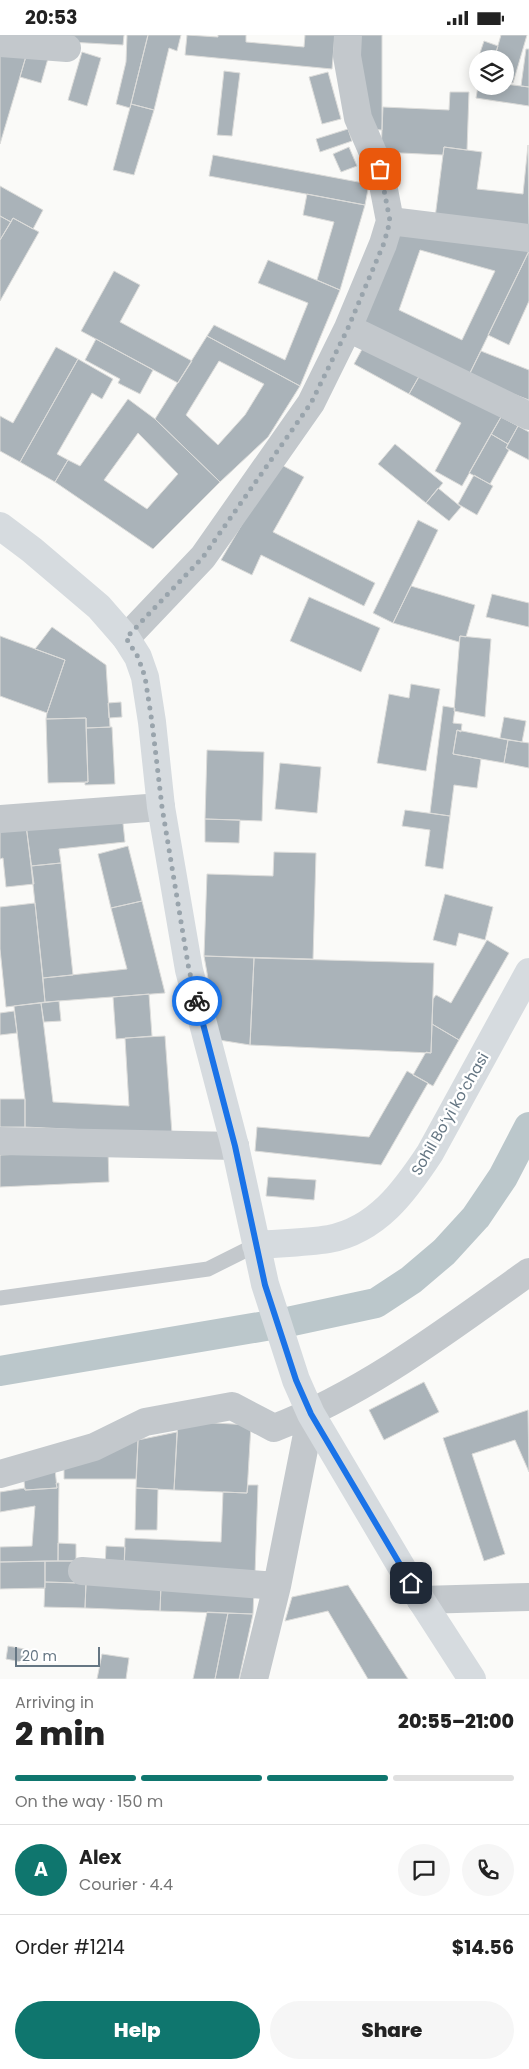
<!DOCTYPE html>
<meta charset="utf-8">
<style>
:root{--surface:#fff;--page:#f6f6f6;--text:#222;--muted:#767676;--line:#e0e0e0;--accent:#0f766e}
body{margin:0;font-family:Poppins,sans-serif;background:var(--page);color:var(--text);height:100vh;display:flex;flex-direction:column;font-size:19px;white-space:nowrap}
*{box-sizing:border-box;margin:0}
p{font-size:16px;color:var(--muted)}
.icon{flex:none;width:28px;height:28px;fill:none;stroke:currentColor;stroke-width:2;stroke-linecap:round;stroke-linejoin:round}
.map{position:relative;height:1644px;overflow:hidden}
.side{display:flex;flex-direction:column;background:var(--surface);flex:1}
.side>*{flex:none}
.buttons{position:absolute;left:469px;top:15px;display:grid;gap:10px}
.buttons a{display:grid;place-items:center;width:45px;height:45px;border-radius:50%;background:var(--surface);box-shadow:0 2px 12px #0003;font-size:25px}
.scale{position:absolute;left:15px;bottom:12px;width:85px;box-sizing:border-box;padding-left:5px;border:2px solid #657683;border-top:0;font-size:14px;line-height:18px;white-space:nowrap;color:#657683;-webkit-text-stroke:4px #fff;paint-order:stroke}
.pin{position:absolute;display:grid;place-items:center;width:42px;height:42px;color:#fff;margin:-21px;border-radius:10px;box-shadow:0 2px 8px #0006}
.courier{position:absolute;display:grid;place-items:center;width:50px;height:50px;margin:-25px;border:4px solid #1a73e8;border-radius:50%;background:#fff;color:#222;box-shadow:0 1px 6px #0007}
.headline em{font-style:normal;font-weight:800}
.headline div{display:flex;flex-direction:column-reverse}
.headline{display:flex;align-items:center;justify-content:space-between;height:85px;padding:0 15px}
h1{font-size:32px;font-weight:800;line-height:38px}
.bar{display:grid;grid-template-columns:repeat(4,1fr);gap:8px 5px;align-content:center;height:60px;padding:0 15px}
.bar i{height:6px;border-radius:4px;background:var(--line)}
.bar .on{background:var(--accent)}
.bar p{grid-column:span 4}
.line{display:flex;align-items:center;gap:12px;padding:0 15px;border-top:1px solid var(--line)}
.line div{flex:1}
.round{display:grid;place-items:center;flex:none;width:52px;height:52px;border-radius:26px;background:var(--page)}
.primary-button{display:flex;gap:10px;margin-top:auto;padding:10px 15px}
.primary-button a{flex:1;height:58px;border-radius:30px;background:var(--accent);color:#fff;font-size:20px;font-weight:800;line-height:58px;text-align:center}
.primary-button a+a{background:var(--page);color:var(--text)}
.status{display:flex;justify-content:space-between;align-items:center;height:35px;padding:0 25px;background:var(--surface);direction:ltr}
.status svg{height:14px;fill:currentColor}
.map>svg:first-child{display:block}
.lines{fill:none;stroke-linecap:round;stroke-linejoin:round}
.canal{stroke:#bbc7cb;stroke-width:30}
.building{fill:#aab3b9;stroke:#dcdcda;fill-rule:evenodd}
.service{stroke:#c3c8cc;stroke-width:15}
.minor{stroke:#c3c8cc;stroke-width:28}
.secondary{stroke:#d6dbdf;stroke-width:28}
.done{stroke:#99a4ac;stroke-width:5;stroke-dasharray:0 9}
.route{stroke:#1a73e8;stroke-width:6}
.labels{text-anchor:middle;stroke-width:5;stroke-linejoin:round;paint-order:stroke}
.street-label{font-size:15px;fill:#657683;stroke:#fff}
</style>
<div class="status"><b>20:53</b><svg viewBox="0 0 49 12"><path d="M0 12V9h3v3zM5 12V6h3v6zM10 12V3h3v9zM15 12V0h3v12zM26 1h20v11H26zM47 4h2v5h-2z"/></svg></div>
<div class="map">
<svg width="529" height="1644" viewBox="0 0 529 1644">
<rect width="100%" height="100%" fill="#fafaf8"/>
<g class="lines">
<!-- canal -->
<path class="canal" d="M0,1336L283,1288L376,1268L411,1245L444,1217L476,1182L503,1142L529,1092"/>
</g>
<!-- building -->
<path class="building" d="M33,0H124L123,10L33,5Z
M127,0H148L130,73L116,69L126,27Z
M148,0H181L177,16L169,13L154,75L131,69Z
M187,0L218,2V0H246V7L304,12L305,0H335L332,34L185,20Z
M356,0H382V95L368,94Z
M501,0H527L513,48L505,46V24H494Z
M484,6L498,11L494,24H478Z
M28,14L49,20L41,48L20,42Z
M526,14H529V52L521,51Z
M0,15L27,18L0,109Z
M82,17L101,23L87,71L68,65Z
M224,36L240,38L232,101L217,100Z
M328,37L341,84L322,89L309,42Z
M505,49L529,52V71L476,63L478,51H505Z
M450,57H469L467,115L444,112L443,120L381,117L383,72L449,75Z
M131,69L154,75L134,140L113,135Z
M348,94L352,106L320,117L316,104Z
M528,110L529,194L435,183L444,112L482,117L477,154L523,159Z
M349,112L357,131L341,137L333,119Z
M213,120L369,149L365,170L209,141Z
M0,151L43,175L33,194L13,183L11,187L0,181Z
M307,159L365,170L340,255L317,245L334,187L303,180Z
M0,181L11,187L0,205Z
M13,183L39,197L0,266V205Z
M400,193L529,216L468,342L363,289ZM420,215L495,236L462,305L399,275Z
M529,216V266L509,310L488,300Z
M268,225L340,255L300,351L207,301L214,290L285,325L308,268L258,248Z
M114,236L140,250L120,287L192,326L178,348L81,296Z
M207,301L300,351L268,402L220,447L155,384ZM219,326L264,349L245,380L218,410L186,380Z
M96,304L153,335L140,359L118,348L120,344L85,325Z
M366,307L421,338L409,359L354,329Z
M56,312L78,324L20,427L0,416V381L13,388Z
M481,316L529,335V365L468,342Z
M78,324L113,344L102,364L92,358L57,419L68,425L55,447L20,427Z
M421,338L501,382L462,451L435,436L461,388L409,359Z
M128,364L155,384L220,447L153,514L55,447L68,425L80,431ZM138,398L178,439L147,474L104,445Z
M501,382L518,391L508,409L491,399Z
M518,391L529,397V425L506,413Z
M491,399L508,409L506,413L509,415L490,449L469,438Z
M395,409L443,448L426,468L378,429Z
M278,428L304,442L273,497L375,548L364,571L261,520L252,540L221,525Z
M474,440L493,451L477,480L458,469Z
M438,453L461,472L449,486L426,468Z
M418,485L438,495L393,588L373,578Z
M411,551L475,570L466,602L460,601L459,607L393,588Z
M492,559L529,568V592L486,582Z
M309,562L380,593L361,637L290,606Z
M52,592L106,630L110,692L86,693V683L46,684L47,678L65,625L35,614Z
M0,601L65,625L47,678L0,661Z
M460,601L491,604L485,682L454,676Z
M411,649L440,654L426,736L377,728L389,659L409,663Z
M121,667L122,682L109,683L108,668Z
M443,671L455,673L453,688L462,689L461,697L457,695L453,719L481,724L477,753L454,750L450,781L430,778Z
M504,682L526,686L522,707L500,703Z
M86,683L88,747L48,748L46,684Z
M112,692L115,749L85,750V747H88L86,693Z
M457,695L508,705L504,728L453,719Z
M508,705L529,708V733L504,728Z
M207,715L264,717L262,786L205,784Z
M280,728L321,732L317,778L275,774Z
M405,775L450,781L443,834L425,831L430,795L402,791Z
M122,779L125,807L59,814L61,828L31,831L26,790Z
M205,784L240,785L239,808L205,807Z
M26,790L34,849L6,852L3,823L0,824V793Z
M128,811L142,866L111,873L98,819Z
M274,817L316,818L313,924L204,921L207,839L273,841Z
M61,828L73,940L43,943L31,831Z
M445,859L493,872L485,905L459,898L456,911L433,905Z
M142,866L165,958L45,967L43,943L127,934L111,873Z
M35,868L45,967L6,972L0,914V872Z
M487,905L509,918L459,1005L432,989L433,964L436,960L451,968Z
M204,921L254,923L250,1010L219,1005Z
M254,923L434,928L431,1018L250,1010Z
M149,959L152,1001L116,1004L113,962Z
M59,966L61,986L44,987L41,968Z
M41,968L53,1067L129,1071L125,1003L165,1001L172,1099L25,1092V1064L14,971Z
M14,976L17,998L0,1000V978Z
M432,989L459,1005L433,1051L413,1040L426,1017L431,1018Z
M407,1036L428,1048L381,1130L255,1116L257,1092L369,1102Z
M0,1064H25V1092H0Z
M108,1115L109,1147L0,1152V1120Z
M268,1142L316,1145L314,1165L266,1161Z
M424,1347L439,1377L384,1405L369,1375Z
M528,1375L529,1437L515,1405L472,1419L505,1519L484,1526L443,1403Z
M178,1386L251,1390L247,1458L174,1455Z
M177,1397L174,1455L136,1453L138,1405Z
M138,1405L136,1444H64V1432Z
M55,1434L57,1453L25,1455L24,1446Z
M56,1448H59L58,1526L0,1527V1512L32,1511L35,1471L0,1477V1457L25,1453V1455L57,1453Z
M248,1450H258L255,1539L124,1534L125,1503L221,1507L223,1457L247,1458Z
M136,1453L158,1454L157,1495H135Z
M58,1508L76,1509V1526H58Z
M106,1511L125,1512L124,1534L105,1533Z
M45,1526V1553L0,1554V1527Z
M45,1526H76L75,1548L45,1547Z
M45,1547L86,1548L85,1573L44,1572Z
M86,1548L161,1550L160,1576L85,1573Z
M161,1550L254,1553L253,1579L160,1576Z
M348,1550L408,1644H368L328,1576L285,1586L292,1562Z
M207,1577L228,1578L215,1644H193Z
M228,1578L253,1579L239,1644H215Z
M8,1611L30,1615L27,1628L6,1624Z
M102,1619L129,1623L126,1644H97Z"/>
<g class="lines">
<!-- service -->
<path class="service" d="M0,1263L208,1234L256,1210"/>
<!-- minor -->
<path class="minor" d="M0,8L67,13
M390,186L529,203
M348,293L529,381
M126,603L203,522L311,368L348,293L383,209L390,186L380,134L358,83L347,21L348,0
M0,784L161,772
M0,1106L235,1111
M0,1439L94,1412L145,1387L232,1371L274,1393C367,1357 449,1294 529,1237
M82,1536L277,1551
M421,1565L529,1562
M254,1644L277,1551L311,1379"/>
<!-- secondary -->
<path class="secondary" d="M0,491L32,515L99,572L126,603L138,622L145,642L152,687L161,772L189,935L235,1111L265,1249L296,1345L311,1379L421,1565L472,1644
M256,1210C280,1208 305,1208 329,1204C377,1195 405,1156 430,1118L529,937"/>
</g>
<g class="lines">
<!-- done -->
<path class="done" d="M197,966L189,935L162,772L152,687L145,642L138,622L126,603L203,522L311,368L348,293L384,208L390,186L380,134"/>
<!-- route -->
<path class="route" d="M197,966L235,1111L265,1250L296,1345L311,1379L411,1548"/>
</g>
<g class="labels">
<!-- street labels -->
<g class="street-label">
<text transform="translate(450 1079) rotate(-60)" y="5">Sohil Boʻyi koʻchasi</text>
</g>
</g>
</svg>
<div class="buttons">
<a><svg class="icon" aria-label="layers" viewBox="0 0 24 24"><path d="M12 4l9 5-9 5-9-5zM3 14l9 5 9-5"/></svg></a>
</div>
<div class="scale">20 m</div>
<div class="pin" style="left:380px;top:134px;background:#ea580c"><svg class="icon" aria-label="bag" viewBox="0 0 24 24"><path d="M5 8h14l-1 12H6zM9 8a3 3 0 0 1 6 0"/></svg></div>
<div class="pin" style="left:411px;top:1548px;background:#1f2937"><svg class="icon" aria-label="home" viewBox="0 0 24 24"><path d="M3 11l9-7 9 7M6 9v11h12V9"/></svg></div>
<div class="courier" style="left:197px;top:966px"><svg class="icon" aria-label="bike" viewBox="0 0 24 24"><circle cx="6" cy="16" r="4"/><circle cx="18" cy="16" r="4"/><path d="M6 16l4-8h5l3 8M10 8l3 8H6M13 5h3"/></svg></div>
</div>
<section class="side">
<div class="headline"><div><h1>2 min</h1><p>Arriving in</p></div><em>20:55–21:00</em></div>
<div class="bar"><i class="on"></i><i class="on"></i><i class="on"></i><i></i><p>On the way · 150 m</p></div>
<div class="line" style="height:90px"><b class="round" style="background:var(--accent);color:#fff">A</b><div><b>Alex</b><p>Courier · 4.4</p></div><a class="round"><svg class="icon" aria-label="chat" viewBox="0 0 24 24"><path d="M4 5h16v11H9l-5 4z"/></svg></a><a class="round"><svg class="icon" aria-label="phone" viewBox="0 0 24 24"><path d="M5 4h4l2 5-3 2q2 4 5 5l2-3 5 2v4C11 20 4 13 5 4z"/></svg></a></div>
<div class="line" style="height:65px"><div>Order #1214</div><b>$14.56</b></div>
<div class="primary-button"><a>Help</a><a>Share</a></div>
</section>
